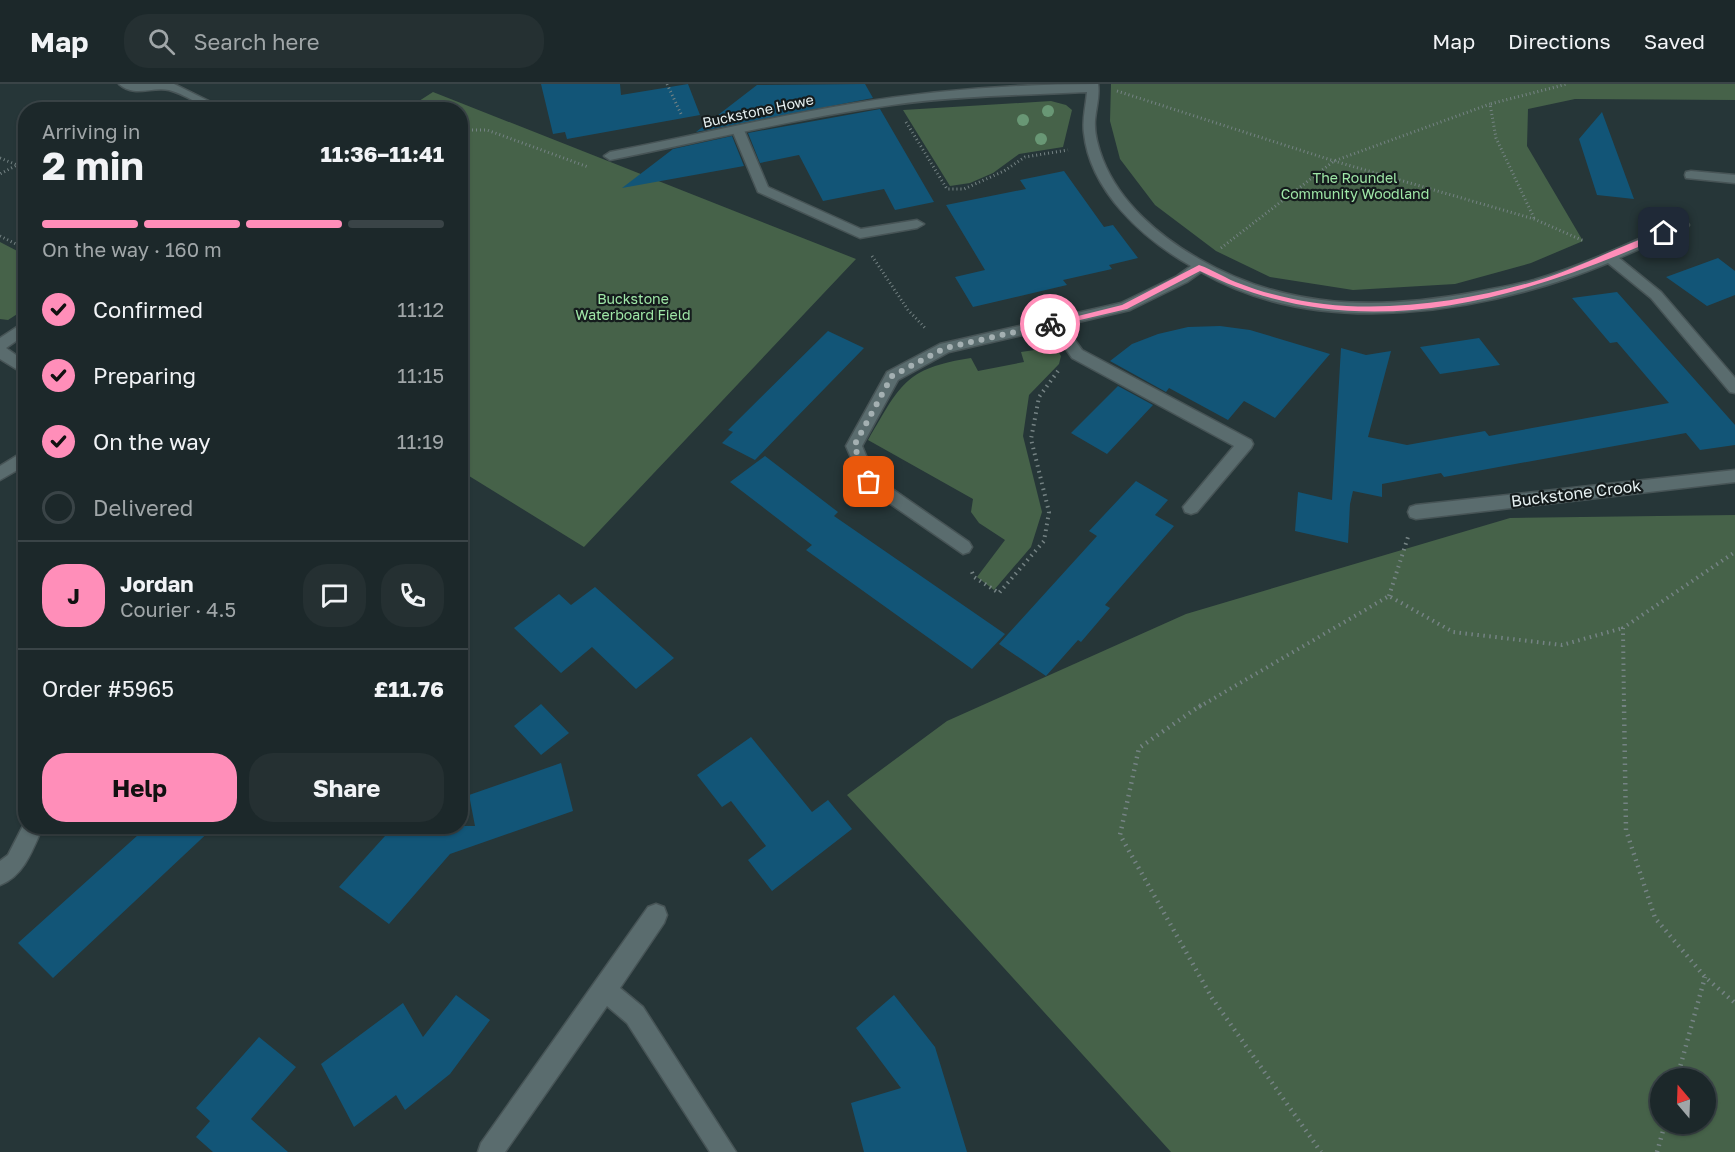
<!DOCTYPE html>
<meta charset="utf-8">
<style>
:root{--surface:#1c282a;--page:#253032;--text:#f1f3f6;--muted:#a0a6a8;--line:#3a4447;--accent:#ff8eb9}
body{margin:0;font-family:"Golos Text",sans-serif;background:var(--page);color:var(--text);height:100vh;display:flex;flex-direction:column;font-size:22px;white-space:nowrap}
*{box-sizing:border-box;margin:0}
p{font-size:20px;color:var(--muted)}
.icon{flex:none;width:33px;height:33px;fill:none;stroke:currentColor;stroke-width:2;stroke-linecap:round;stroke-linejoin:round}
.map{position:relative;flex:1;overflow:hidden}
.side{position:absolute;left:18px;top:18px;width:450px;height:732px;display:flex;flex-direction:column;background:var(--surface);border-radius:24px;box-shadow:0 2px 4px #0004,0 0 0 2px var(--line)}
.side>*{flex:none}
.needle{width:39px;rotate:341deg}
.controls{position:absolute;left:1650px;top:984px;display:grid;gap:12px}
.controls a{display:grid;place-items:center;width:66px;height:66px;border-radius:50%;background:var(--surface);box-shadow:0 2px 4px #0004,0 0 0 2px var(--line);font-size:30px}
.pin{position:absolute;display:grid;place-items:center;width:51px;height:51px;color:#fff;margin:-26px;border-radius:12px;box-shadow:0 3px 9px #0006}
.courier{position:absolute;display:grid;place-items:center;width:60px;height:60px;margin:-30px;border:4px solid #ff8eb9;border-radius:50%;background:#fff;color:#222;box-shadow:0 2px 8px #0007}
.summary em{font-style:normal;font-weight:700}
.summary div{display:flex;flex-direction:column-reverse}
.summary{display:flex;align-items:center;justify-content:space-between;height:102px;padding:0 24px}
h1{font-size:39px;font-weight:700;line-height:45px}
.bar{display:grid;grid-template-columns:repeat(4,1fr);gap:9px 6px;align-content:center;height:72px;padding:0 24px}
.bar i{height:8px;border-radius:4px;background:var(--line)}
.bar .on{background:var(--accent)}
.bar p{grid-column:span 4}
.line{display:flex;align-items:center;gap:15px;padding:0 24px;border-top:2px solid var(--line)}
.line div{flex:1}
.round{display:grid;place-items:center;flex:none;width:63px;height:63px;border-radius:24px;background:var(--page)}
ol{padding:0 24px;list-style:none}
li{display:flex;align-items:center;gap:18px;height:66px}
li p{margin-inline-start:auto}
li .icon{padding:6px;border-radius:50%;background:var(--accent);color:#111;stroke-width:4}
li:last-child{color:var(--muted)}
li i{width:33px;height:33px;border:3px solid var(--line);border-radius:50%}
.action{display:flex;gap:12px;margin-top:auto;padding:12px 24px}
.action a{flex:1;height:69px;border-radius:24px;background:var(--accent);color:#111;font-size:24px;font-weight:700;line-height:69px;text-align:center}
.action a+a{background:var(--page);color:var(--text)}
header{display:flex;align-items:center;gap:36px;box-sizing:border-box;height:84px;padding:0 30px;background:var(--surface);border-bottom:2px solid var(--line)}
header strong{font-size:28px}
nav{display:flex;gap:33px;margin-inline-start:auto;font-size:21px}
.search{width:420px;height:54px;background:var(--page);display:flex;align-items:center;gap:15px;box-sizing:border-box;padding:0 21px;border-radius:24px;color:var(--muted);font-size:22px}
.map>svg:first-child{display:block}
.green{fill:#466249;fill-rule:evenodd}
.building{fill:#125577}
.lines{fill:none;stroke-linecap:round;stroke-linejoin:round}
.lane-casing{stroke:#475456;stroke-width:3}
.street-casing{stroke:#475456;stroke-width:3}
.path-far2{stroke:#758384;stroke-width:3;stroke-dasharray:1 3;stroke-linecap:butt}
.path-far1{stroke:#758384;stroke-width:4;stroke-dasharray:1.5 4.5;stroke-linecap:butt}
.path{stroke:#758384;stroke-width:4.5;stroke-dasharray:1.5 5;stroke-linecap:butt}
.lane{fill:#5a6c6e;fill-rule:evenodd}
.street{fill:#5a6c6e;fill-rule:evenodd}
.tree{fill:#699775}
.route{fill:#ff8eb9}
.done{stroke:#a4b0b2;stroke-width:6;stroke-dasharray:0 10.8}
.labels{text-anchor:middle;stroke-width:4.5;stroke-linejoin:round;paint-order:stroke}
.far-street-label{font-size:14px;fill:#e8f2f3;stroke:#151c1d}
.far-park-label{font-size:14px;fill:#9fe7a7;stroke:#151c1d}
.street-label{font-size:16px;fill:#e8f2f3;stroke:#151c1d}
</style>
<header>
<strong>Map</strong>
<div class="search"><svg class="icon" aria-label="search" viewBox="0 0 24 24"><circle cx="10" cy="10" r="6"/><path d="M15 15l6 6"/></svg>Search here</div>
<nav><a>Map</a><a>Directions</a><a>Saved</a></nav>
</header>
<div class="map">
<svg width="1735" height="1068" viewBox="0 0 1735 1068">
<rect width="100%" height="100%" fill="#263638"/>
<!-- green -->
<path class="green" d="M1111,0H1735V16L1575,15L1528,25L1527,62L1583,157L1531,179L1455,200L1353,206L1270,193L1216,167L1155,121L1120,75L1110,37Z
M433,8L856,175L584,463L461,387L460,26H405Z
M1051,17L1066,21L1072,26L1063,63L1019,70L993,89L970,99L950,102L903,26Z
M0,158L25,171V225L8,236L0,235Z
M1055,263L1061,272L1059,280L1029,311L1023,352L1042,428L1031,463L994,506L977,493L1005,456L979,439L971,428L973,415L868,356C900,302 904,284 971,274L978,287L1024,278L1021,268Z
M1735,431V1068H1171L847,711L947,637L1186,530L1510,434ZM1660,994H1706V1040H1660Z"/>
<!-- building -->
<path class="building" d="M541,0H620L621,11L688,0L700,31L567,55L565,48L553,50Z
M865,0L873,14L696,48L757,1Z
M880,25L934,118L895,126L884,105L823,117L799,71L760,79L748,49Z
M1602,28L1634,115L1597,111L1579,55Z
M732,52L744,82L622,104L673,65Z
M1064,87L1104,143L1113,141L1138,174L1109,181L1112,185L1063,196L1067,201L973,223L955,193L985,186L946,121L1026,105L1020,96Z
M1718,174L1735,187V211L1707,222L1666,193Z
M1617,208L1735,341V361L1700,366L1686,349L1444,393L1441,389L1382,400V413L1353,407L1350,420L1348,459L1295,447L1298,408L1332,416L1341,264L1366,271L1391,267L1368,353L1407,361L1485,347L1489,352L1669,319L1617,258L1610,259L1572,214Z
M1220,242L1250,246L1330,270L1275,334L1244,317L1228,336L1169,304L1166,308L1110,277L1132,260L1158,250L1188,243Z
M828,247L864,264L755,376L722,359L733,348L728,346Z
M1479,254L1500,281L1440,290L1420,263Z
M1118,302L1153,321L1107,370L1071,349Z
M765,372L838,428L834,432L1005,550L972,585L806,466L812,461L730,398Z
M1136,397L1168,416L1155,431L1174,442L1105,521L1110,524L1081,558L1078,556L1046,592L999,560L1097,452L1089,447Z
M595,503L674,574L636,605L592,563L561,589L514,544L559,510L571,521Z
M541,620L569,649L541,671L514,642Z
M751,653L812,728L828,716L852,745L772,807L748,776L766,762L731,717L722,723L697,691Z
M561,679L573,727L450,770L389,840L339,803L394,742H475L469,711Z
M148,742H215L53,894L18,859Z
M456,911L490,936L450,990L405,1026L396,1011L354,1043L321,980L403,919L423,953Z
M894,911L935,963L967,1068H864L851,1019L901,1004L856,944Z
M259,953L296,983L251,1035L288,1068H213L196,1053L210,1037L196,1024Z"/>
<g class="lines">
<defs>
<path id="lane" d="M738,42L744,46L768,103L861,145L917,136L924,140L917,144L860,154L758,108L732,46Z
M1055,234L1060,236L1082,266L1251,356L1253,360L1251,364L1197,428L1191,430L1185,428L1183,423L1234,362L1072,274L1048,239Z"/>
<path id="street" d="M119,0H174L227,26C202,26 191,12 169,6C152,2 135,14 119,0Z
M1098,0C1100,12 1096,24 1095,36C1094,49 1098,63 1103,76C1120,119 1160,153 1199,175C1287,226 1379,226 1476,208C1496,204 1515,201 1534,196C1584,181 1630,159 1677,138H1687L1689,141L1687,144L1619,174L1661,208L1735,294V309L1730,308L1651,214L1608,179C1487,229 1320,257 1201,188L1187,198L1130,226L949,268L898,296L862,362L875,393L969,458L972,463L969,468L963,470L863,401L846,362L887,288L940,260L1121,219L1177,192L1191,182C1143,155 1090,107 1084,49C1082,35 1086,22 1087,8C1022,11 956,12 892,21C797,34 704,57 610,76L604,72L610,68C692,52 774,32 857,19C935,6 1020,0 1098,0Z
M1691,87L1735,91V99L1686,94L1685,91L1686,88Z
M26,237V250L6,264L26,278V291L0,275V254Z
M26,366V381L0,396V382Z
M1735,386V398L1416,435L1410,433L1408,428L1410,423L1416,421Z
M26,736V742H43C33,765 24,792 0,801V777L8,771Z
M656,820L664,823L667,831L664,839L620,904L643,923L736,1068H710L627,939L607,922L505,1068H478L481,1059L648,823Z"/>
</defs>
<!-- lane casing -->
<use href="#lane" class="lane-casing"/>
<!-- street casing -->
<use href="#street" class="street-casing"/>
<!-- path-far2 -->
<path class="path-far2" d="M667,0L682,32
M1117,7L1334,77L1534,135L1584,157
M906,38L947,105H964L1004,87L1025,73L1068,66
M460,46H487L588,83
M0,74L17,81L0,90
M1534,134L1496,54L1490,20L1567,0
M0,152L26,165
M1221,164L1334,77L1490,20
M872,172L908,226L926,245"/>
<!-- path-far1 -->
<path class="path-far1" d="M972,488L974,493L999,509L1044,457L1049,428L1031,355L1039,313L1058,287
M1389,512L1408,453
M1199,623L1389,512L1453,548L1562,561L1623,544
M1624,623L1623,544L1735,468"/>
<!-- path -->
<path class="path" d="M1201,621L1139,664L1120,751L1212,914L1321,1068
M1624,621L1626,746L1655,834L1705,893L1735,919
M1677,994L1705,893
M1657,1068L1665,1040"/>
<!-- lane -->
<use href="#lane" class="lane"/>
<!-- street -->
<use href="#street" class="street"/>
</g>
<!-- trees -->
<g class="tree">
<circle cx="1048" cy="27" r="6"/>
<circle cx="1023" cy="36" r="6"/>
<circle cx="1041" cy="55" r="6"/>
</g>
<!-- route -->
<path class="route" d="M1664,147L1666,151C1514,218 1358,265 1200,187L1127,225L1050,243L1046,240L1122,221L1199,181C1214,186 1226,195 1241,200C1253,205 1267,209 1280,212C1360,233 1458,220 1536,197C1580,184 1620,161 1664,147Z"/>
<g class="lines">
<!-- done -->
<path class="done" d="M869,398L854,362L892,292L945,264L1050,240"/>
</g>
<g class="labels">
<!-- far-street labels -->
<g class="far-street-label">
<text transform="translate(758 27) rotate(-12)" y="5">Buckstone Howe</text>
</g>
<!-- far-park labels -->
<g class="far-park-label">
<text x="1355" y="99">The Roundel<tspan x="1355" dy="16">Community Woodland</tspan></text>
<text x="633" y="220">Buckstone<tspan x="633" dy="16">Waterboard Field</tspan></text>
</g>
<!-- street labels -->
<g class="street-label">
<text transform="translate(1576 409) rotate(-7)" y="6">Buckstone Crook</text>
</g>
</g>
</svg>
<div class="controls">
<a><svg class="needle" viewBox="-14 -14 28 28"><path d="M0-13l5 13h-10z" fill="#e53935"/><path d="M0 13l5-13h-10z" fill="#a0a6a8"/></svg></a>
</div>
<div class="pin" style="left:869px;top:398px;background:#ea580c"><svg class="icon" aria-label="bag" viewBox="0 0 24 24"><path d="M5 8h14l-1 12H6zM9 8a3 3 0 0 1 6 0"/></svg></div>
<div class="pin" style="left:1664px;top:149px;background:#1f2937"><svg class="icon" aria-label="home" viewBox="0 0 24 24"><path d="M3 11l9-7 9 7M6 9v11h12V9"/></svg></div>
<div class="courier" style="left:1050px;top:240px"><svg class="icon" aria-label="bike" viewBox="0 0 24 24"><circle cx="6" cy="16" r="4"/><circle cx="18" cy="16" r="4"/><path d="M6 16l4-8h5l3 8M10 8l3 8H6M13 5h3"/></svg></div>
<section class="side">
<div class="summary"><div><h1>2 min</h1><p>Arriving in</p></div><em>11:36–11:41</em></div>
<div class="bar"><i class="on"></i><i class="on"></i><i class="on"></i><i></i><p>On the way · 160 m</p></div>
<ol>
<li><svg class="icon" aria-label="check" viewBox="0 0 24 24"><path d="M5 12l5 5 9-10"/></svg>Confirmed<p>11:12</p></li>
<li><svg class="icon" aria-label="check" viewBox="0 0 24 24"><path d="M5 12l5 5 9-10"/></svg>Preparing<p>11:15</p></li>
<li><svg class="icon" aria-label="check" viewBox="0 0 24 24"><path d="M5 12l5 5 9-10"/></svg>On the way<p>11:19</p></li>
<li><i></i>Delivered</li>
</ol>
<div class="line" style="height:108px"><b class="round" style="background:var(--accent);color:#111">J</b><div><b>Jordan</b><p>Courier · 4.5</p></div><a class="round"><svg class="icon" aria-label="chat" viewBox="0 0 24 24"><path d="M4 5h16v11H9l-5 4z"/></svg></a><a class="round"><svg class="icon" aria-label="phone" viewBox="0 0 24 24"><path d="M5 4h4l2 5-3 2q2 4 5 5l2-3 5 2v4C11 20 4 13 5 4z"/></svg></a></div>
<div class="line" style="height:78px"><div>Order #5965</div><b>£11.76</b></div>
<div class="action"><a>Help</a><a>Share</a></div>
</section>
</div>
